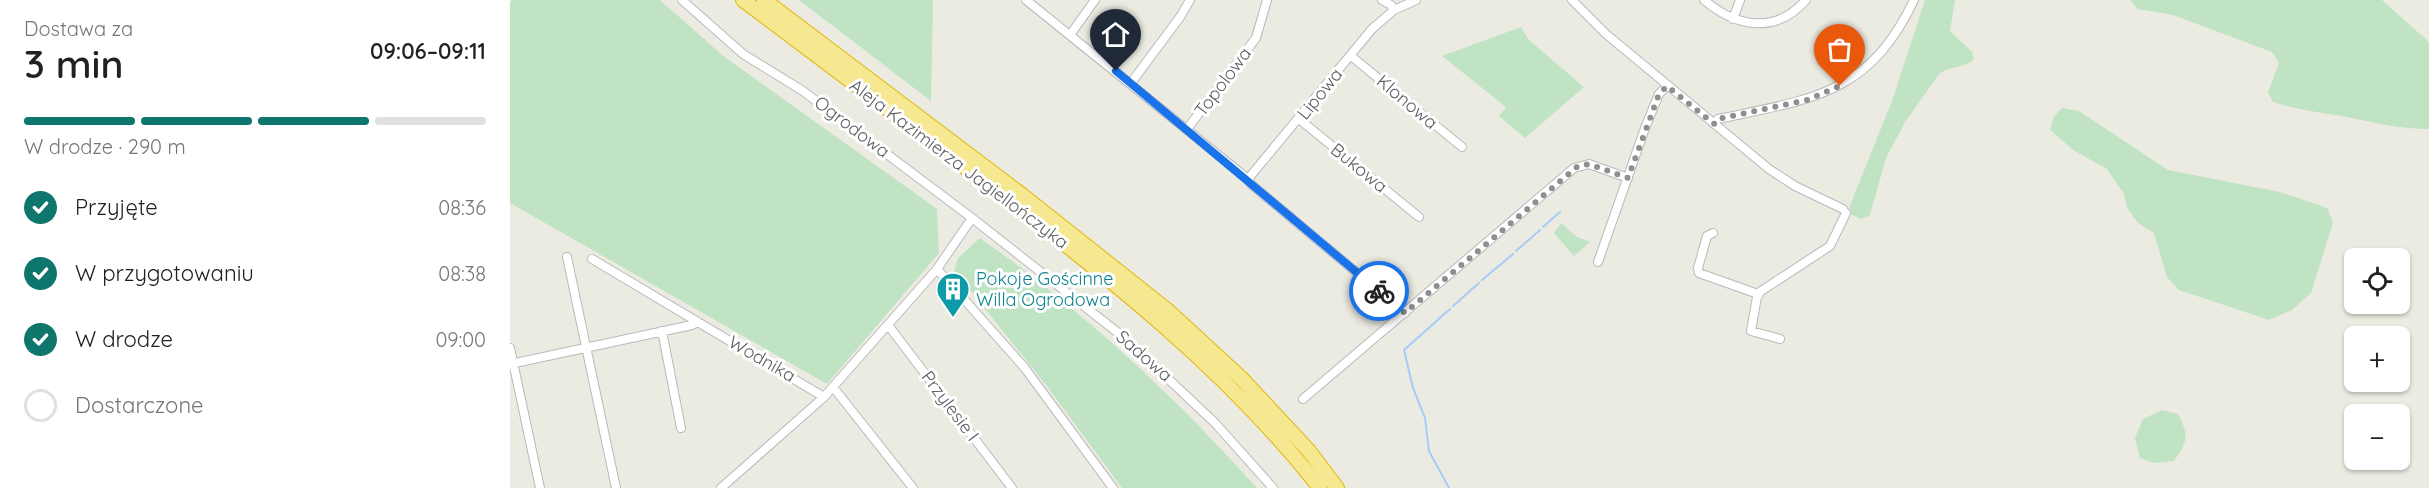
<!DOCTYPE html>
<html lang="pl">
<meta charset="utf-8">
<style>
:root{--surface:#fff;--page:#f6f6f6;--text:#202124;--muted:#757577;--line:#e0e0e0;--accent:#0f766e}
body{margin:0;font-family:Quicksand,sans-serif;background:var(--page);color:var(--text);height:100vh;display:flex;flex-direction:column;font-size:22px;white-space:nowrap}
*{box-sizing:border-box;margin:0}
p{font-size:20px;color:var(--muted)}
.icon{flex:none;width:33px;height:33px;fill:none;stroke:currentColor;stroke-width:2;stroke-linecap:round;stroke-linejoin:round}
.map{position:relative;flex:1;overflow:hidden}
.panel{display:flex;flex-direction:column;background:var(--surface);width:510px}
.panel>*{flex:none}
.fabs{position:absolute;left:1834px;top:248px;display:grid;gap:12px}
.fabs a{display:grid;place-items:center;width:66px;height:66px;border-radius:9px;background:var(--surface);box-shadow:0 2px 4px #0004;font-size:30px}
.pin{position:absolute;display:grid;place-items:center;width:51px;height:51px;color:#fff;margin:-62px -26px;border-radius:50% 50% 50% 0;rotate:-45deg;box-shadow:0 0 6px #0007}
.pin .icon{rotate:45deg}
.courier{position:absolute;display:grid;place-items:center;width:60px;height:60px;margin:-30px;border:4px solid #1a73e8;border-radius:50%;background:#fff;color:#222;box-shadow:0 2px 8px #0007}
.summary em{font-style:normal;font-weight:600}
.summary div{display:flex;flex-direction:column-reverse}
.summary{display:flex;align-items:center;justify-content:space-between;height:102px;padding:0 24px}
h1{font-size:39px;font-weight:600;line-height:45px}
.bar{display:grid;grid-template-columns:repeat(4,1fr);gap:9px 6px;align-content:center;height:72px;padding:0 24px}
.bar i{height:8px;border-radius:4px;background:var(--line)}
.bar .on{background:var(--accent)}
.bar p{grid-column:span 4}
ol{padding:0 24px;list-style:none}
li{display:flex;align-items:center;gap:18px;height:66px}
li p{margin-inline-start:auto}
li .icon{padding:6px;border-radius:50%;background:var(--accent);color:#fff;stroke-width:4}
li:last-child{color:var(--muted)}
li i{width:33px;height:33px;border:3px solid var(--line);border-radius:50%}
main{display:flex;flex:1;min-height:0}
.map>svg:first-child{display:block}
.green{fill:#c0e3c4}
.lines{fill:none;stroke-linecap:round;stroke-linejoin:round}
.stream{stroke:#a5cbf9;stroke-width:2}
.minor-casing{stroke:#b8b9be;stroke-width:10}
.motorway-casing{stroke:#e0b70e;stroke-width:16}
.minor{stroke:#fff;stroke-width:8}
.motorway{stroke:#f6e890;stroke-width:14}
.done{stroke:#8e8f8f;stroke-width:6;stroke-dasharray:0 10.8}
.route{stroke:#1a73e8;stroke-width:8}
.labels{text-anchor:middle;stroke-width:6;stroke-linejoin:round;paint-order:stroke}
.street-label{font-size:18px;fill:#5b5d62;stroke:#fff}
.culture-label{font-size:18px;fill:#0d838f;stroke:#fff;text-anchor:start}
</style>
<main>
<section class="panel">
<div class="summary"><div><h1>3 min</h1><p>Dostawa za</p></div><em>09:06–09:11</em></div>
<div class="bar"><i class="on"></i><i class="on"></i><i class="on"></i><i></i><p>W drodze · 290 m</p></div>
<ol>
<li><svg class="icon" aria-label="check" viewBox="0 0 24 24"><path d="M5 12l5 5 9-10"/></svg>Przyjęte<p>08:36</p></li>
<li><svg class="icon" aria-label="check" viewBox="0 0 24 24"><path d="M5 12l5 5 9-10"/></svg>W przygotowaniu<p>08:38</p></li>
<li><svg class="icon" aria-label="check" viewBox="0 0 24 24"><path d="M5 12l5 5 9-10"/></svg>W drodze<p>09:00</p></li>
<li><i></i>Dostarczone</li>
</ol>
</section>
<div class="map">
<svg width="1919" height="488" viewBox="0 0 1919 488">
<rect width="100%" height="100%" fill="#ecebe2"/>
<!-- green -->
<path class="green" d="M2,0H150L212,55L427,209L429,253L317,384L0,203V3Z
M289,0H423L421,101Z
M1415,0H1445L1440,31L1462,52L1464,60C1453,68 1441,66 1430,73L1395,122L1376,158L1360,215L1351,219L1342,215L1339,208L1382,101Z
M1620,0H1872L1919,42V129C1889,129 1861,122 1832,116C1807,112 1788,110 1763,102L1758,92L1769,63L1762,52L1663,15L1628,9Z
M1011,27L1019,40L1074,87L1015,138L989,116L996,107L932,56Z
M1552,108L1569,111L1658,170L1770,192L1817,208L1823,223L1801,293L1782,310L1759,320L1669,290L1657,277L1644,233L1628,223L1617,208L1614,194L1597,169L1563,150L1540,130L1544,116Z
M1051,223L1067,237L1080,242L1064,256L1044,233Z
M470,238C571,309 665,396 747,488H612L536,385L444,270L448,258Z
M1652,410L1668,414C1679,435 1678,441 1664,461L1644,463L1630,458L1625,438L1633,419Z"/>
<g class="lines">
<!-- stream -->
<path class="stream" d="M1033,227L1050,212
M1006,251L1030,230
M972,280L1003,254
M943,306L969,283
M939,488L919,451L915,418L903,388L894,350L940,309"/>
<defs>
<path id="minor" d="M172,0L233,54L293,91L462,218L616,339L705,423L763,488
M516,0L738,179L742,185L895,313
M872,0L881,5L884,10
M1062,0L1096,34L1259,169L1285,186L1333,209
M1194,0C1226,27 1265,35 1296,0
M1223,19L1230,0
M560,35L585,0
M841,56L952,147
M621,83L670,17L680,0
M789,119L909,217
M1204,124L1208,119C1302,99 1359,95 1404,0
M677,129L746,38L757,0
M738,179L862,29L884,10L906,0
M1203,233L1197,236L1188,268L1189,273L1248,294
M57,257L106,488
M82,259L314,397
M1088,262L1135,128L1149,94L1157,86
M427,269L462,218
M378,325L502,488
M152,331L171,428
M1270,339L1241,331L1247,297L1251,291L1320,246L1336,213
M0,348L30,488
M0,364L182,325L188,322
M323,387L403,488
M793,399L1064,168L1079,164L1118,178
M211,488L314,397L427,269L514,367L603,488"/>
<path id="motorway" d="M233,0C315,61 395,122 476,183C597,276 715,367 810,488
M254,0L512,195L657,310L732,379L799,451L827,488"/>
</defs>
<!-- minor casing -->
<use href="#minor" class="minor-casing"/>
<!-- motorway casing -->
<use href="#motorway" class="motorway-casing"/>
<!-- minor -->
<use href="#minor" class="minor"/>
<!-- motorway -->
<use href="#motorway" class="motorway"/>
</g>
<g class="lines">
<!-- done -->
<path class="done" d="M869,291L895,313L1068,166L1079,164L1118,178L1149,94L1157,86L1204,124L1208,119L1297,100L1330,86"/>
<!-- route -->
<path class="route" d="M606,71L869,291"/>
</g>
<!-- icons -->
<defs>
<symbol id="building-pin" viewBox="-11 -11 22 30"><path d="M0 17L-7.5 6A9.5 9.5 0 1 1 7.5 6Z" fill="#0f9aa8" stroke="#fff"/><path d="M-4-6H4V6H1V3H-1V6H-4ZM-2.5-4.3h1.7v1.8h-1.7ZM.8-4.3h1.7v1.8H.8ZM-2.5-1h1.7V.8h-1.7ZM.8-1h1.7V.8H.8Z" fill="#fff"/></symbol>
</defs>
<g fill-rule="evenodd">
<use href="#building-pin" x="424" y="270" width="38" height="52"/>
</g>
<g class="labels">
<!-- street labels -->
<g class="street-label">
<text transform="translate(713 82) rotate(-53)" y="6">Topolowa</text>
<text transform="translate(810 94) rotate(-51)" y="6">Lipowa</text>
<text transform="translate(897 102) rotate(40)" y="6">Klonowa</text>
<text transform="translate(342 127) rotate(37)" y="6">Ogrodowa</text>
<text transform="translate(449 164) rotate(37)" y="6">Aleja Kazimierza Jagiellończyka</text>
<text transform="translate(849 168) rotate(39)" y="6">Bukowa</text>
<text transform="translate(634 356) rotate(41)" y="6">Sadowa</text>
<text transform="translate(252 359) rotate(30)" y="6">Wodnika</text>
<text transform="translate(440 406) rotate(53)" y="6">Przylesie I</text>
</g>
<!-- culture labels -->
<g class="culture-label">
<text x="466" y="285">Pokoje Gościnne<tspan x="466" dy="21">Willa Ogrodowa</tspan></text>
</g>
</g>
</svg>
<div class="fabs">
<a><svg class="icon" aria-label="locate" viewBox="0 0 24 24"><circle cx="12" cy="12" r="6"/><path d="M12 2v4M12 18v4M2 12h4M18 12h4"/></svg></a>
<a>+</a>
<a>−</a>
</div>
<div class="pin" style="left:1330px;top:86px;background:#ea580c"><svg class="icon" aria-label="bag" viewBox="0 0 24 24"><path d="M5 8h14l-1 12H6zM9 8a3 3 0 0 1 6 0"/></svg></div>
<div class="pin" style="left:606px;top:71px;background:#1f2937"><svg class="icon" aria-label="home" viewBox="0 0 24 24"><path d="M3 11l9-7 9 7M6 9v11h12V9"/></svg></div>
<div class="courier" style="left:869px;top:291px"><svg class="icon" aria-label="bike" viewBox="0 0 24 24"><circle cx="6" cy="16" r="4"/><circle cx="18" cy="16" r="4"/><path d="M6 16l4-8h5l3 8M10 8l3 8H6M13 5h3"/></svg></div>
</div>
</main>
